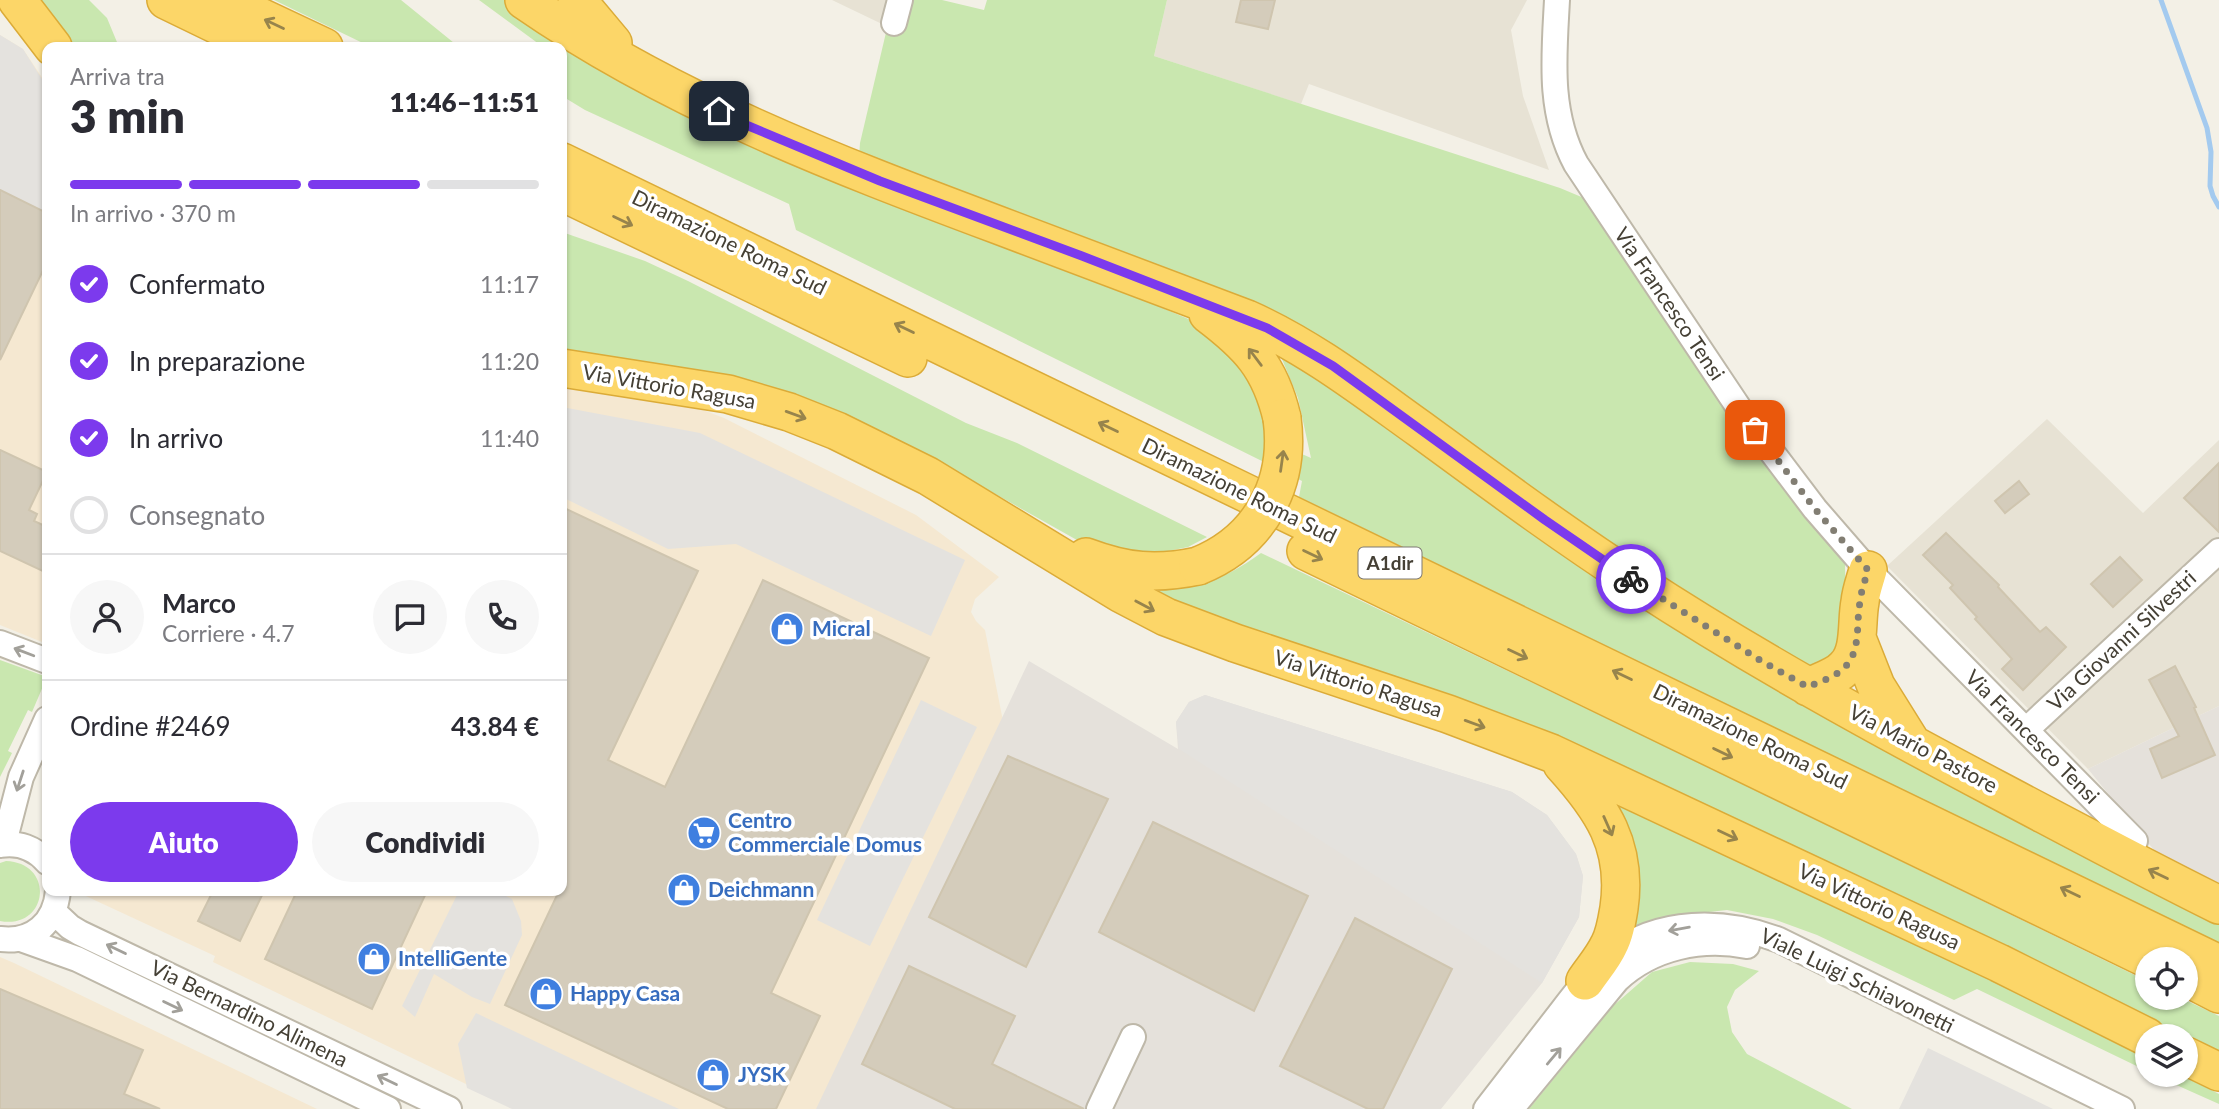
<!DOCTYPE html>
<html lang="it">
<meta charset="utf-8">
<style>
:root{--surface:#fff;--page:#f7f7f7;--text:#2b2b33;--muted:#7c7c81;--line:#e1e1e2;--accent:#7c3aed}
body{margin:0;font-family:Lato,sans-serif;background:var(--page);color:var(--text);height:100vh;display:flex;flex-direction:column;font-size:26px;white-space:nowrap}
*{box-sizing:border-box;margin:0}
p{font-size:23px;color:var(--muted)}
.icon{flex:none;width:38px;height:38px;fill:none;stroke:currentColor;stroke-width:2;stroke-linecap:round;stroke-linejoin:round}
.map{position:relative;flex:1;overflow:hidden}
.drawer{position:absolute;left:42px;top:42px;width:525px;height:854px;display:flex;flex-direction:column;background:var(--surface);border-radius:14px;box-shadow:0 2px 5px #0004}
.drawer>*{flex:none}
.controls{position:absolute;left:2135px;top:947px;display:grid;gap:14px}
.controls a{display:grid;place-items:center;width:63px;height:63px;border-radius:50%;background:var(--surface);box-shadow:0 2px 5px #0004;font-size:35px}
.pin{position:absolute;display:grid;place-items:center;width:60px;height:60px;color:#fff;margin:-30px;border-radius:14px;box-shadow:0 4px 10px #0006}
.courier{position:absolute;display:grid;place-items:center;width:70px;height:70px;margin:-35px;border:5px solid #7c3aed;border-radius:50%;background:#fff;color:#222;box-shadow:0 2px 9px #0007}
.overview em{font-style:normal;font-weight:800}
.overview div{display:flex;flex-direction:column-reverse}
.overview{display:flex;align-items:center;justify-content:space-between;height:119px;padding:0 28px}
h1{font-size:46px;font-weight:800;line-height:52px}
.bar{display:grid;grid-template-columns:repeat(4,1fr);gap:10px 7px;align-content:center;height:84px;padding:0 28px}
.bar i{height:9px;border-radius:5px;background:var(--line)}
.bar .active{background:var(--accent)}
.bar p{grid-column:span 4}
.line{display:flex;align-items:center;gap:18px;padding:0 28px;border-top:2px solid var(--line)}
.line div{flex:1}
.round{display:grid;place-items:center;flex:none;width:74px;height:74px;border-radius:37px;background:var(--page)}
ol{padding:0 28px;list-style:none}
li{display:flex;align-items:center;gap:21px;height:77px}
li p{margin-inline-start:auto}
li .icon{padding:7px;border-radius:50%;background:var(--accent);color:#fff;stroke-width:4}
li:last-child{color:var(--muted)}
li i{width:38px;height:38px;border:4px solid var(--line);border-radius:50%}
.action{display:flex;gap:14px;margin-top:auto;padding:14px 28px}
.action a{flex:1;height:80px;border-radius:42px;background:var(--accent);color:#fff;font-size:28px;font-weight:800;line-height:80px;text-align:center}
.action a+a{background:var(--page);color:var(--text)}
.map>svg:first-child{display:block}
.residential{fill:#e7e2d4}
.commercial{fill:#f5e8d1}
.industrial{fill:#e5e1db}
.green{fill:#c9e7af}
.parking{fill:#e4e2de}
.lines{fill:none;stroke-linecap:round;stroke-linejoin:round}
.stream{stroke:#a3caef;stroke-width:5}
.building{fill:#d4ccbb;stroke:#cfc5af;stroke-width:2}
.minor-casing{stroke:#beb8a9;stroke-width:28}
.highway-casing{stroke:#dbab38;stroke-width:40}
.minor{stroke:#fff;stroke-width:24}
.highway{stroke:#fcd668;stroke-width:37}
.highway-bridge-casing{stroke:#dbab38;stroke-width:40;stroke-linecap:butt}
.highway-bridge{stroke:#fcd668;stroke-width:37}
.oneway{stroke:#97844c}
.oneway2{stroke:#a2a09a}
.done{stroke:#827e73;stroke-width:7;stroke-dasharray:0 12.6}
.route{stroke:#7c3aed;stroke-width:9}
.labels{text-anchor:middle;stroke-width:7;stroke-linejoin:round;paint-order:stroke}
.shield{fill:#fff;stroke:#7d7972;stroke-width:2}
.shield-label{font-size:19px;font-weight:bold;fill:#454035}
.street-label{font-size:21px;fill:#454035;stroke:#fff}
.shop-label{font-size:21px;font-weight:bold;fill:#366cbe;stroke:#fff;text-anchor:start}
</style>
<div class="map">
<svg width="2219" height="1109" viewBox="0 0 2219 1109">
<rect width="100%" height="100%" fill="#f3f0e6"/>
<!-- residential -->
<path class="residential" d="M832,0H889L882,24Z
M1167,0H1527L1511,30L1523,96L1549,170L1309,84L1301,104L1154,56Z
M2047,419L2143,513L2219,440V706L2088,769L1887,566Z"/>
<!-- commercial -->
<path class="commercial" d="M0,35L23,49L47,85V644L0,625Z
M562,378L669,397L724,418L916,515L999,577L975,599L971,612L976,621L985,630L1003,721L817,1109H518L213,962L215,956L75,891H562Z
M0,957L14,963L317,1109H0Z"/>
<!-- industrial -->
<path class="industrial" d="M1029,661L1178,749L1176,722L1189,702L1205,695L1512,792L1547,815L1576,854L1583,876L1579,917L1542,983L1441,1109H816Z
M2219,706V885L2165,858L2154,850L2088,769Z"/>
<!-- green -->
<path class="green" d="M30,0H89L107,18L119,47H64Z
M274,0H401L459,47H371Z
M479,0H513L971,227L1205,326L1244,357L1270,440L1311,458L1298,398L1277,347L2219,915V943L1299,497L1302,481L796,230L789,204L585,110L562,96V47H543Z
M912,0H942L984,10L987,0H1167L1154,56L1560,188L1591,201L1845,562L1846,637L1845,651L1807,672L1509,481L1313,338L859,157L860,143L888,24L903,31Z
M562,232L645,261L688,281L966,423L1017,443L1207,537L1188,547L1144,556L1084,544L949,468L697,371L562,352Z
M1261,553L1648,738L2147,981V998H2181L2219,1016V1060L2186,1043V1036H2170L1872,892L1334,664L1152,592C1200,584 1220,583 1261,553Z
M0,660L47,677L32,712L28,710L8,751L12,753L0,777Z
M1605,797L2049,1006L2147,1057V1071L1977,989L1954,1000L1817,935L1773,919L1727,910L1682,915L1621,932Z
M6,861C56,863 48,930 0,921V863Z
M1690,962L1733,964L1759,971L1735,990L1727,1007L1732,1032L1747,1054L1852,1109H1529L1613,1006L1652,972Z
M2154,1075H2182L2219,1094V1104Z"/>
<!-- parking -->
<path class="parking" d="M0,35L23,49L47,87V213L0,190Z
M562,407L700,433L965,560L931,636L736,544L668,549L562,497Z
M1205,695L1512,792L1547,815L1576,854L1583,876L1579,917L1542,983L1179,749L1176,722L1189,702Z
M921,700L977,727L870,946L817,920Z
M459,891H496L512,899L521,921L522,935L490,1004L472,997L434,974L415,1017L402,1006Z
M476,1013L635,1089L679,1109H512L467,1088L458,1044Z
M1928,1048L2053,1109H1899Z"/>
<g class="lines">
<!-- stream -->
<path class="stream" d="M2161,0L2207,128L2211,152L2210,186L2213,196L2219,207"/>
</g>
<!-- building -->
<path class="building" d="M1241,0H1275L1268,29L1236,22Z
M0,190L47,213V262L0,360Z
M0,450L47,472L29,510L37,514L34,521L47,527V573L0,551Z
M2219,463V532L2184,498Z
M2019,481L2029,494L2005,513L1995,501Z
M562,507L698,571L608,760L665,787L763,580L929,658L771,993L820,1016L776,1109H728L505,1005L559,891H562Z
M1946,533L1999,585L1998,587L2040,632L2046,627L2066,647L2023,690L2002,669L2012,659L1975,619L1977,617L1950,588L1953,585L1923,555Z
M2120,557L2142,580L2113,607L2091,584Z
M2175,666L2196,707L2194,708L2215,755L2162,778L2150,749L2179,736L2149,680Z
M1008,756L1108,799L1026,967L929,917Z
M1153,822L1308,896L1254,1011L1099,932Z
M213,891H264L240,941L198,921Z
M297,891H427L372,1009L265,959Z
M1355,918L1452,969L1383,1109H1368L1280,1066Z
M909,966L1015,1016L992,1064L1084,1109H955L862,1064Z
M0,989L143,1050L124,1094L160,1109H0Z"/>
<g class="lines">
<defs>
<path id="minor" d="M1557,0C1554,56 1548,112 1576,164L1743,414L1815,509L1868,570L2135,841
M894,23L900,0
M0,643L47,661
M2026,730L2219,551
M0,845L7,831L21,777L47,719
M0,845C18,842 35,848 47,862
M54,912L70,927L80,933L449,1109
M0,939C33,943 55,923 58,891
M21,939L77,959L388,1109
M1099,1109L1133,1037
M1486,1109C1508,1081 1529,1053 1551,1025C1570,1001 1587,976 1611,956C1658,918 1725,919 1779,940L2122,1109
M1511,1109L1617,980C1652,947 1702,937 1747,946"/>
<path id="highway" d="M17,0L53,47
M166,0L263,47
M224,0L324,47
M524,0C668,100 835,164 998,225C1081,256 1164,287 1247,319C1310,347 1364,389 1420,429C1491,481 1561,533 1635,581C1751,657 1873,724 1996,789C2070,828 2144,868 2219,905
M577,0L613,43
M562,162L2219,964
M562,192L908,358
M1208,314C1249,345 1270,367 1282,418
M562,368L728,394L789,412L837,431L928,476L1120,593L1166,617L1235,643L1448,714L1551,753L1999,963L2147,1037
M1306,551L2148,959
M1086,557C1126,572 1156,575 1198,566
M1857,638L1876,686L1911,742
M1808,687C1821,681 1837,677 1846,666C1861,650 1856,622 1860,602C1861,591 1865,581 1868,570
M1562,764C1602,808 1628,846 1619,908C1617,920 1615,934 1609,945C1603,958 1593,969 1585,981
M2186,977L2219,994
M2186,1056L2219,1072"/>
</defs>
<!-- minor casing -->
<use href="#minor" class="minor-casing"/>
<!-- highway casing -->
<use href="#highway" class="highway-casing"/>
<!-- minor -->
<use href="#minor" class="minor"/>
<!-- highway -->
<use href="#highway" class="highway"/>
<defs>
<path id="highway-bridge" d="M1198,566C1260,541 1291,484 1282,418"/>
</defs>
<!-- highway-bridge casing -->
<use href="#highway-bridge" class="highway-bridge-casing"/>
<!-- highway-bridge -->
<use href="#highway-bridge" class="highway-bridge"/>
</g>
<!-- one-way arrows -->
<defs><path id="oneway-shaft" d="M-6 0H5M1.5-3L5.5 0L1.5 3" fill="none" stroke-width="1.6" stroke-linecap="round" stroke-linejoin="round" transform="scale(1.75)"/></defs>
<g class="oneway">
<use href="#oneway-shaft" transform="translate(274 24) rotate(-155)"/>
<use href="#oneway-shaft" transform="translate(623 221) rotate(26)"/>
<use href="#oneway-shaft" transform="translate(904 328) rotate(-154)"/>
<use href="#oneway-shaft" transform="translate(1255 357) rotate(-127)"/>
<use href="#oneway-shaft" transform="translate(796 415) rotate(20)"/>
<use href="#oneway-shaft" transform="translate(1108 427) rotate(-154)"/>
<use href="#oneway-shaft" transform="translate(1282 461) rotate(-82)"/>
<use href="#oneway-shaft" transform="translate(1313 555) rotate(26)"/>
<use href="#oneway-shaft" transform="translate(1145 606) rotate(28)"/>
<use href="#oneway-shaft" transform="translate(1518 654) rotate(26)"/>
<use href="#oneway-shaft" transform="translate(1622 675) rotate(-154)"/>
<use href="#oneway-shaft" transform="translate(1475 724) rotate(20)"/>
<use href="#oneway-shaft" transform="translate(1723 753) rotate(26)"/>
<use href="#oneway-shaft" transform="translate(1608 826) rotate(66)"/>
<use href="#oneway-shaft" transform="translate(1728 835) rotate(25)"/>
<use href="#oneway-shaft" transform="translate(2158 874) rotate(-154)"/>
<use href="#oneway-shaft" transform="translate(2070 892) rotate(-154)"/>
</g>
<g class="oneway2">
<use href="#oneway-shaft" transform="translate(24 652) rotate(-159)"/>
<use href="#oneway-shaft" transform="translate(20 781) rotate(108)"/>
<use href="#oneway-shaft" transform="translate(1679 929) rotate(170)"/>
<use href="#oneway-shaft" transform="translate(116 949) rotate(-154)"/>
<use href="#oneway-shaft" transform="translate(173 1006) rotate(26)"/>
<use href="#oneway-shaft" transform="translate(1554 1056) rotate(-50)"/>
<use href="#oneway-shaft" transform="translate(387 1080) rotate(-154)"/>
</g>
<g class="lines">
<!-- done -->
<path class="done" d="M1631,579L1763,662L1808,687C1821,681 1836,677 1846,666C1861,650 1856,622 1860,602C1861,591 1865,581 1868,570L1815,509L1755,430"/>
<!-- route -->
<path class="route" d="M719,111L739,122L880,181L1082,256L1267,328L1333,366L1545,520L1631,579"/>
</g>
<!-- icons -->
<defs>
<symbol id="shop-disc" viewBox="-11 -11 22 22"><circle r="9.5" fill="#3f7fe0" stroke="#fff"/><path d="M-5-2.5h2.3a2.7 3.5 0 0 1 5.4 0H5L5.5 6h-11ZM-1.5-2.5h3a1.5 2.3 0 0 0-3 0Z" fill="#fff"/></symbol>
<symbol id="supermarket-disc" viewBox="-11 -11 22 22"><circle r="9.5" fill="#3f7fe0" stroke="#fff"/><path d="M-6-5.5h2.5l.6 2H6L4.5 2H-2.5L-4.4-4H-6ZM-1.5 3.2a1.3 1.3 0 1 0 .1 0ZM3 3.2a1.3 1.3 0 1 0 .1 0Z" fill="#fff"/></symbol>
</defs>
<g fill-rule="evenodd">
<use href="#shop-disc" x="768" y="610" width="38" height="38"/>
<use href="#supermarket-disc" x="685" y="814" width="38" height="38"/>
<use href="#shop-disc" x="665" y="871" width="38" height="38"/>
<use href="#shop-disc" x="355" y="940" width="38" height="38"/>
<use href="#shop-disc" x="527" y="975" width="38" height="38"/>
<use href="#shop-disc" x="694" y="1056" width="38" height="38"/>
</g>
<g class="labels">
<!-- shield labels -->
<rect class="shield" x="1358.5" y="547.5" width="63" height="31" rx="5"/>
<g class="shield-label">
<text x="1390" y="570">A1dir</text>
</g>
<!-- street labels -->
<g class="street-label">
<text transform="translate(729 243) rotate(26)" y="7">Diramazione Roma Sud</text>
<text transform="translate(1669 304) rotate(56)" y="7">Via Francesco Tensi</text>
<text transform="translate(669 387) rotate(10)" y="7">Via Vittorio Ragusa</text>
<text transform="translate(1239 491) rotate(26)" y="7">Diramazione Roma Sud</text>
<text transform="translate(2122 641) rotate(-43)" y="7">Via Giovanni Silvestri</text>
<text transform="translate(1358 684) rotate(18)" y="7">Via Vittorio Ragusa</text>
<text transform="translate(1750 737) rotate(26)" y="7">Diramazione Roma Sud</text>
<text transform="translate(2032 737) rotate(45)" y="7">Via Francesco Tensi</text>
<text transform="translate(1923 749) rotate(28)" y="7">Via Mario Pastore</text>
<text transform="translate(1879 907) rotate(25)" y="7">Via Vittorio Ragusa</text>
<text transform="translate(1857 981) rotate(26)" y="7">Viale Luigi Schiavonetti</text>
<text transform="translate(249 1014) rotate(26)" y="7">Via Bernardino Alimena</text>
</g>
<!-- shop labels -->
<g class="shop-label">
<text x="812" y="636">Micral</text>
<text x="728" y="828">Centro<tspan x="728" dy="24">Commerciale Domus</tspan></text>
<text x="708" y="897">Deichmann</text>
<text x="398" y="966">IntelliGente</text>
<text x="570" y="1001">Happy Casa</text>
<text x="738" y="1082">JYSK</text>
</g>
</g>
</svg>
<div class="controls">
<a><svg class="icon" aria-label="locate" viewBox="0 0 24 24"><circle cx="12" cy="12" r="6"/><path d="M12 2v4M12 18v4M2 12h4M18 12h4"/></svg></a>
<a><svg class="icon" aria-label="layers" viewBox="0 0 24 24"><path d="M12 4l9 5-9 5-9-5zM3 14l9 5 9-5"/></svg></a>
</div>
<div class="pin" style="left:1755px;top:430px;background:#ea580c"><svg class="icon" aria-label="bag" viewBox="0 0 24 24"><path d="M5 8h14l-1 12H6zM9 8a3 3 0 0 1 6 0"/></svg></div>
<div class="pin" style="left:719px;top:111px;background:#1f2937"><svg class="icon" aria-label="home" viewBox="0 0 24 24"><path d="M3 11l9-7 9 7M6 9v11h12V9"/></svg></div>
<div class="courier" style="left:1631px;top:579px"><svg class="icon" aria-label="bike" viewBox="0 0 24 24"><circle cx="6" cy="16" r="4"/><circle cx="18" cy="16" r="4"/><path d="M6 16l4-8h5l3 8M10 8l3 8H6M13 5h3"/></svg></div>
<section class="drawer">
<div class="overview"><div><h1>3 min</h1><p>Arriva tra</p></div><em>11:46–11:51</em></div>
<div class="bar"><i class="active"></i><i class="active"></i><i class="active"></i><i></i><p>In arrivo · 370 m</p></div>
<ol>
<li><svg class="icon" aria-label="check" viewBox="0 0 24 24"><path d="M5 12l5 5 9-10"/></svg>Confermato<p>11:17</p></li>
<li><svg class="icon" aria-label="check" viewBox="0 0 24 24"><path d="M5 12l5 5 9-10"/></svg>In preparazione<p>11:20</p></li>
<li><svg class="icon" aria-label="check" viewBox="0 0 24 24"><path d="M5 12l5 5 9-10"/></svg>In arrivo<p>11:40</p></li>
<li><i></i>Consegnato</li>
</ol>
<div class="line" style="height:126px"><a class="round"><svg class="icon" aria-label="person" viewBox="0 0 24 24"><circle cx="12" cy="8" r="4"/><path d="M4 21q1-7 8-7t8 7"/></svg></a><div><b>Marco</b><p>Corriere · 4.7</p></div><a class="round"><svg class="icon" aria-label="chat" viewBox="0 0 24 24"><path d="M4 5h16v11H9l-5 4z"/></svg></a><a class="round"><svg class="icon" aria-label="phone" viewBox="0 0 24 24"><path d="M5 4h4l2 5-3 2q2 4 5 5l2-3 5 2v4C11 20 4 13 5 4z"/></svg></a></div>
<div class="line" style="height:91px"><div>Ordine #2469</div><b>43.84 €</b></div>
<div class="action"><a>Aiuto</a><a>Condividi</a></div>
</section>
</div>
